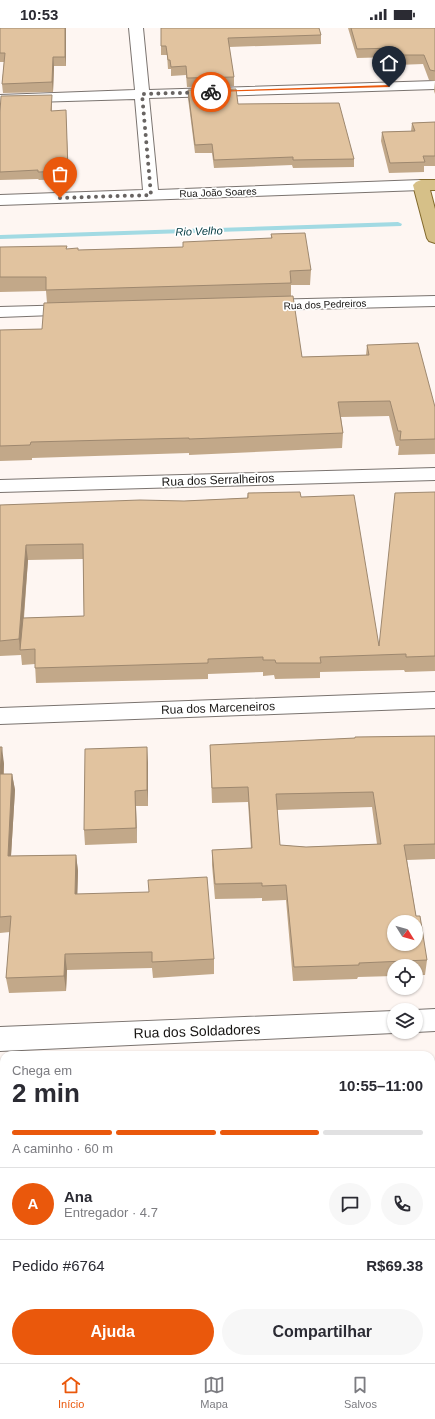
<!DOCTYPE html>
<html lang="pt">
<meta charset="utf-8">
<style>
:root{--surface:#fff;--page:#f7f7f7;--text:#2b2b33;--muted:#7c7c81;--line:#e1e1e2;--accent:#ea580c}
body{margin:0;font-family:Arial,sans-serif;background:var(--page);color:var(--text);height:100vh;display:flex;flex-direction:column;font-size:15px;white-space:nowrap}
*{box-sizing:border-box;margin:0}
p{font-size:13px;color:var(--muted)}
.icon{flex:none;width:22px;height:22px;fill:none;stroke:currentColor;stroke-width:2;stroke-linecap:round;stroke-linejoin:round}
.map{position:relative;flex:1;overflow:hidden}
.panel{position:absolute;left:0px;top:1023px;width:435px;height:312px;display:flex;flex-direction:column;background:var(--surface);border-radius:12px 12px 0 0;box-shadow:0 1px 3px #0004}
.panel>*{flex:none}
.needle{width:26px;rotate:127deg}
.buttons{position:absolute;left:387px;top:887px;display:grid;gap:8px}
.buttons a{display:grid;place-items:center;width:36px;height:36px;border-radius:50%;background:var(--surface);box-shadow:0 1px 3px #0004;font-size:20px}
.pin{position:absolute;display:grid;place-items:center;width:34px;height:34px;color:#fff;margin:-41px -17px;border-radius:50% 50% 50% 0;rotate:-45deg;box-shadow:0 0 4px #0007}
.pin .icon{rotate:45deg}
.courier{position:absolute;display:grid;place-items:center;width:40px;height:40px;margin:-20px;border:3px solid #ea580c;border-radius:50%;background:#fff;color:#222;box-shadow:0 1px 5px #0007}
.headline em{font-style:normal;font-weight:800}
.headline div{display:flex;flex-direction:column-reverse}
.headline{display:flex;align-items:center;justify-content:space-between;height:68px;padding:0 12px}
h1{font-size:26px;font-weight:800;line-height:30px}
.bar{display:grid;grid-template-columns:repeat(4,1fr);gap:6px 4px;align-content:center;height:48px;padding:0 12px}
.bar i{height:5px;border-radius:3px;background:var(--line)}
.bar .on{background:var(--accent)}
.bar p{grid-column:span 4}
.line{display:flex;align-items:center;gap:10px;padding:0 12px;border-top:1px solid var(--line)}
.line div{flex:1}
.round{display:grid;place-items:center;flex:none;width:42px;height:42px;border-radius:21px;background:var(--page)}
.cta{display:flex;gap:8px;margin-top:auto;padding:8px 12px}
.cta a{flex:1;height:46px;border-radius:24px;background:var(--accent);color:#fff;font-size:16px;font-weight:800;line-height:46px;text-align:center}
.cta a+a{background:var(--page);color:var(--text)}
.status{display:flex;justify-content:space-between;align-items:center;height:28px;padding:0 20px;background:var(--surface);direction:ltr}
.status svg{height:11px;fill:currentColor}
.dock{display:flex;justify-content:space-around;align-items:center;height:56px;border-top:1px solid var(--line);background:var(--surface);font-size:11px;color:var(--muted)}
.dock a{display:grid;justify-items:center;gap:2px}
.dock .on{color:var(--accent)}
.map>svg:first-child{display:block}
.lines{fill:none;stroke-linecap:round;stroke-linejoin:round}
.stream{fill:#a2dae3;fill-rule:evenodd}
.minor-casing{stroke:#7a736f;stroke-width:2}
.major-casing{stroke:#82692c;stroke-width:2}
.minor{fill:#fff;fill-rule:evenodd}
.major{fill:#d6c088;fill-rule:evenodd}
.wall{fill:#c2a889;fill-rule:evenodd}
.shaded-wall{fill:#9e886f}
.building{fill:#e1c39f;stroke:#9e886f;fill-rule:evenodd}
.route{fill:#ea580c}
.done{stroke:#686462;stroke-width:4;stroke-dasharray:0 7.2}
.labels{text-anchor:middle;stroke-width:3.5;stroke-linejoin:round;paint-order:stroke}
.far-street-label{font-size:10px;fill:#181614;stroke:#fff}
.far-water-label{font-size:11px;font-style:italic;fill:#023940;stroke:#fff}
.street-label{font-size:12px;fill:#181614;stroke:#fff}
.near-street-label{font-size:14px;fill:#181614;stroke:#fff}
</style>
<div class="status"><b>10:53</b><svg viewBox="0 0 49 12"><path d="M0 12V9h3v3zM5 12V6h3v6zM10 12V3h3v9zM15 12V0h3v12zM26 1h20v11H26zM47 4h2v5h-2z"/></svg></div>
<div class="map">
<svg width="435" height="1335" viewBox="0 0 435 1335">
<rect width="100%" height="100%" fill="#fef6f2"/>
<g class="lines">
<!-- stream -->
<path class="stream" d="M398,194L402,196L401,198L0,211V207Z"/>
<defs>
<path id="minor" d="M129,0H143L149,62L435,53V61L149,70L158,162L421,152L426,154L429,157L426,160L421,162L0,177V167L143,162L135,71L0,75V67L135,62Z
M435,268V278L264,282L258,281L256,277L258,273L264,272Z
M74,277L80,278L82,282L80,286L0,289V279Z
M435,440V452L0,464V452Z
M435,664V680L0,696V680Z
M435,981V1003L416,1004H415V982Z
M394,983V1004H398L394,1005L0,1023V999Z"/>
<path id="major" d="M421,152H435V162H430L435,181V215L429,213L427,210L413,157L416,154Z"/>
</defs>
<!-- minor casing -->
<use href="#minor" class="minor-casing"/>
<!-- major casing -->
<use href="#major" class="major-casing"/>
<!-- minor -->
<use href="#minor" class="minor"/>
<!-- major -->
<use href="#major" class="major"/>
</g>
<!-- wall -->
<path class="wall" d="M0,0H66V38H54L53,64L3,65L2,56L4,34H0Z
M161,0L321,7V16L229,19L234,49V58L187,59L186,47L171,48V41H168L167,27H161Z
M348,0H435V53L429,52L423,36L397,37L395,29L357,30Z
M435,53V66L434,63Z
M188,62L238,76L354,131V139L293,140L292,137L214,140L212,125H195L188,70Z
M52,75V83L66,90L69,151L39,152L38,151L0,152V84Z
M435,94V138H424V144L389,145L381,113L382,104L411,103L412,95Z
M271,206L311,242L310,257H291V268L302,329L366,327L367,317L435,379V426L398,427L399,418H396L389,388L341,389L343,405L342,420L189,427V425L32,430V432L0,433V302L42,301L47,275L46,263L0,264V219L67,221L78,222L183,219L271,211Z
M435,464V643L405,644L404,642L320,644V650L275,651L274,647L263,648V644L208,646V651L36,655L35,636L22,637L21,627L0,628V477L184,473L247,470L248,465L301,469L379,617ZM83,531L84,588L24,590L28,532Z
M435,708V831L407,832L416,888L427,932L425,947H416V938H394V948L358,949L357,951L293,953L286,872L262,873V870L215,871L212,837V822L251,821L248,774L212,775L210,717L355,710V709ZM372,779L377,816L306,819L280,817L277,782Z
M0,719L4,736V746H12L15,762L11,828L76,827L78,843L77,866L214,931V946L153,950L152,940L67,942L66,963L9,965L6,950L10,904L0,905Z
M147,719L148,778H136L137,815L85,817L84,802Z
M431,1051H435V1190H431Z
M0,1070H4V1140H0Z"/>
<!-- shaded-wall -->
<path class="shaded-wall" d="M65,0H66V38L65,29Z
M53,29L54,38L53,64L52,54Z
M26,517L28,532L21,622H20L19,611Z
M2,719L4,736L2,763L0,747Z
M147,719L148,735V778L147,762Z
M12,746L15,762L10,844L8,828Z
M135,763L136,778L137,815L136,800Z
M76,827L78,843L77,882L75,866Z
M65,926L67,942L66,963L64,948Z"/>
<!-- building -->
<path class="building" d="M0,0H65V29H53L52,54L2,56L5,25H0Z
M161,0H319L321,7L228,10L234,49L187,50L186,38L171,39L170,32H168L166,18H161Z
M351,0H435V43L430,42L424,27H398L396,20L357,21Z
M236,61L238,76L339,75L354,131L293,132V129L214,132L212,116L195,117L188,62Z
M52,67L51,83L66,82L68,143L38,144V142L0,144V84L1,68Z
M435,94V128H423L425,134L390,135L382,104L415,103L412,95Z
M305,205L311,242L290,243L291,255L46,262V249H0V219L61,218H67L66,221L78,220V222L183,219V214L272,210L271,206Z
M293,268L302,329L369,327L367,317L418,315L435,379V411L400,412L401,403H398L390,373L338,374L343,405L189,411V410L31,414L30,417L0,418V302L42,301L44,275Z
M300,464L301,469L354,467L379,618L395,465L435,464V628L406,629V626L320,629L321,635H276L275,632H263V629L208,631V635L35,640V621L20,622L23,590L84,588L83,516L26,517L19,611L0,613V477L140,472L184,473L248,470V465Z
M435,708V816L404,817L416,888H420L427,932L359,935V937L294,939L286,857L262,858V855L215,856L212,822L252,820L248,759L212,760L210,717L355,710V709ZM373,764L381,816L306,819L280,817L276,766ZM394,894H416V916H394Z
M0,719H2L0,745Z
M147,719V762L135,763L136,800L84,802L85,721Z
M0,746H12L8,828L76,827L75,866L149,864L148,852L207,849L214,931L152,934V924L65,926L64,948L6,950L11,888L0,889Z
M431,1051H435V1176H431Z
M0,1070H4V1125H0Z
M4,1253V1331H431V1273H435V1335H0V1283H1Z"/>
<!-- route -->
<path class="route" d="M389,57L390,59L209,64L211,63Z"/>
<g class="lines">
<!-- done -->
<path class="done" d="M60,170L151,167L142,66L211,64"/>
</g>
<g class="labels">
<!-- far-street labels -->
<g class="far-street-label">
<text transform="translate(218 164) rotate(-2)" y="4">Rua João Soares</text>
<text transform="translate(325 276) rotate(-2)" y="4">Rua dos Pedreiros</text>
</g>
<!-- far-water labels -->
<g class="far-water-label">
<text transform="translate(199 203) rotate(-2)" y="4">Rio Velho</text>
</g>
<!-- street labels -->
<g class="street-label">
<text transform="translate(218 452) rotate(-2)" y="4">Rua dos Serralheiros</text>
<text transform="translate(218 680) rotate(-2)" y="4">Rua dos Marceneiros</text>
</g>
<!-- near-street labels -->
<g class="near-street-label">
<text transform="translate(197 1003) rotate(-2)" y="5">Rua dos Soldadores</text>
</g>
</g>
</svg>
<div class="buttons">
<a><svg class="needle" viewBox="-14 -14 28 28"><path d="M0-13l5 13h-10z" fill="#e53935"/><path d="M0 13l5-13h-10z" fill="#7c7c81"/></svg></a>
<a><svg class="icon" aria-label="locate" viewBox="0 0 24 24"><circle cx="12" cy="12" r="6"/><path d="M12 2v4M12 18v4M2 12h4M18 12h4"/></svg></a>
<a><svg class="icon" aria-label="layers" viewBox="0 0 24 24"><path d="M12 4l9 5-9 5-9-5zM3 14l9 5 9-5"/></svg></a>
</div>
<div class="pin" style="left:60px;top:170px;background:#ea580c"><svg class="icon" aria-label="bag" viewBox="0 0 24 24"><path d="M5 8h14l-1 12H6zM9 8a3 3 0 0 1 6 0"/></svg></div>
<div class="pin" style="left:389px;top:59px;background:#1f2937"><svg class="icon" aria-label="home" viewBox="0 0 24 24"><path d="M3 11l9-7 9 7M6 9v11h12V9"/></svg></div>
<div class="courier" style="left:211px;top:64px"><svg class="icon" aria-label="bike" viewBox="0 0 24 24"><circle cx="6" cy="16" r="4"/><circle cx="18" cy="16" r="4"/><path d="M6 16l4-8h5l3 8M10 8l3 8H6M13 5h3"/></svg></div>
<section class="panel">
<div class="headline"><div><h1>2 min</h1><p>Chega em</p></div><em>10:55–11:00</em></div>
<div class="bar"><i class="on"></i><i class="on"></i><i class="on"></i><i></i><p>A caminho · 60 m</p></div>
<div class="line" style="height:72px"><b class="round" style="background:var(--accent);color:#fff">A</b><div><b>Ana</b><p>Entregador · 4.7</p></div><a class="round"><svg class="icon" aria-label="chat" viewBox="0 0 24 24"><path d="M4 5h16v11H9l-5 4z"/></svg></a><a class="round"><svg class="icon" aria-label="phone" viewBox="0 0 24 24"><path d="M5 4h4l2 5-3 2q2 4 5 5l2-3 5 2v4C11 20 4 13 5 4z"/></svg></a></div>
<div class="line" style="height:52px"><div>Pedido #6764</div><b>R$69.38</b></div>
<div class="cta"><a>Ajuda</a><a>Compartilhar</a></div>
</section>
</div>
<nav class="dock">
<a class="on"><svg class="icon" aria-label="home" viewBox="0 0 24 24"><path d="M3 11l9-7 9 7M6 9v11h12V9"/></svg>Início</a>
<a><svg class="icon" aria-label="map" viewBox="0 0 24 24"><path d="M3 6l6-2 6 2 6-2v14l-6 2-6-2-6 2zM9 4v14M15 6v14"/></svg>Mapa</a>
<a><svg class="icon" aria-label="saved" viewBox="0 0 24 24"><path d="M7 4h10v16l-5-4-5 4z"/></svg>Salvos</a>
</nav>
